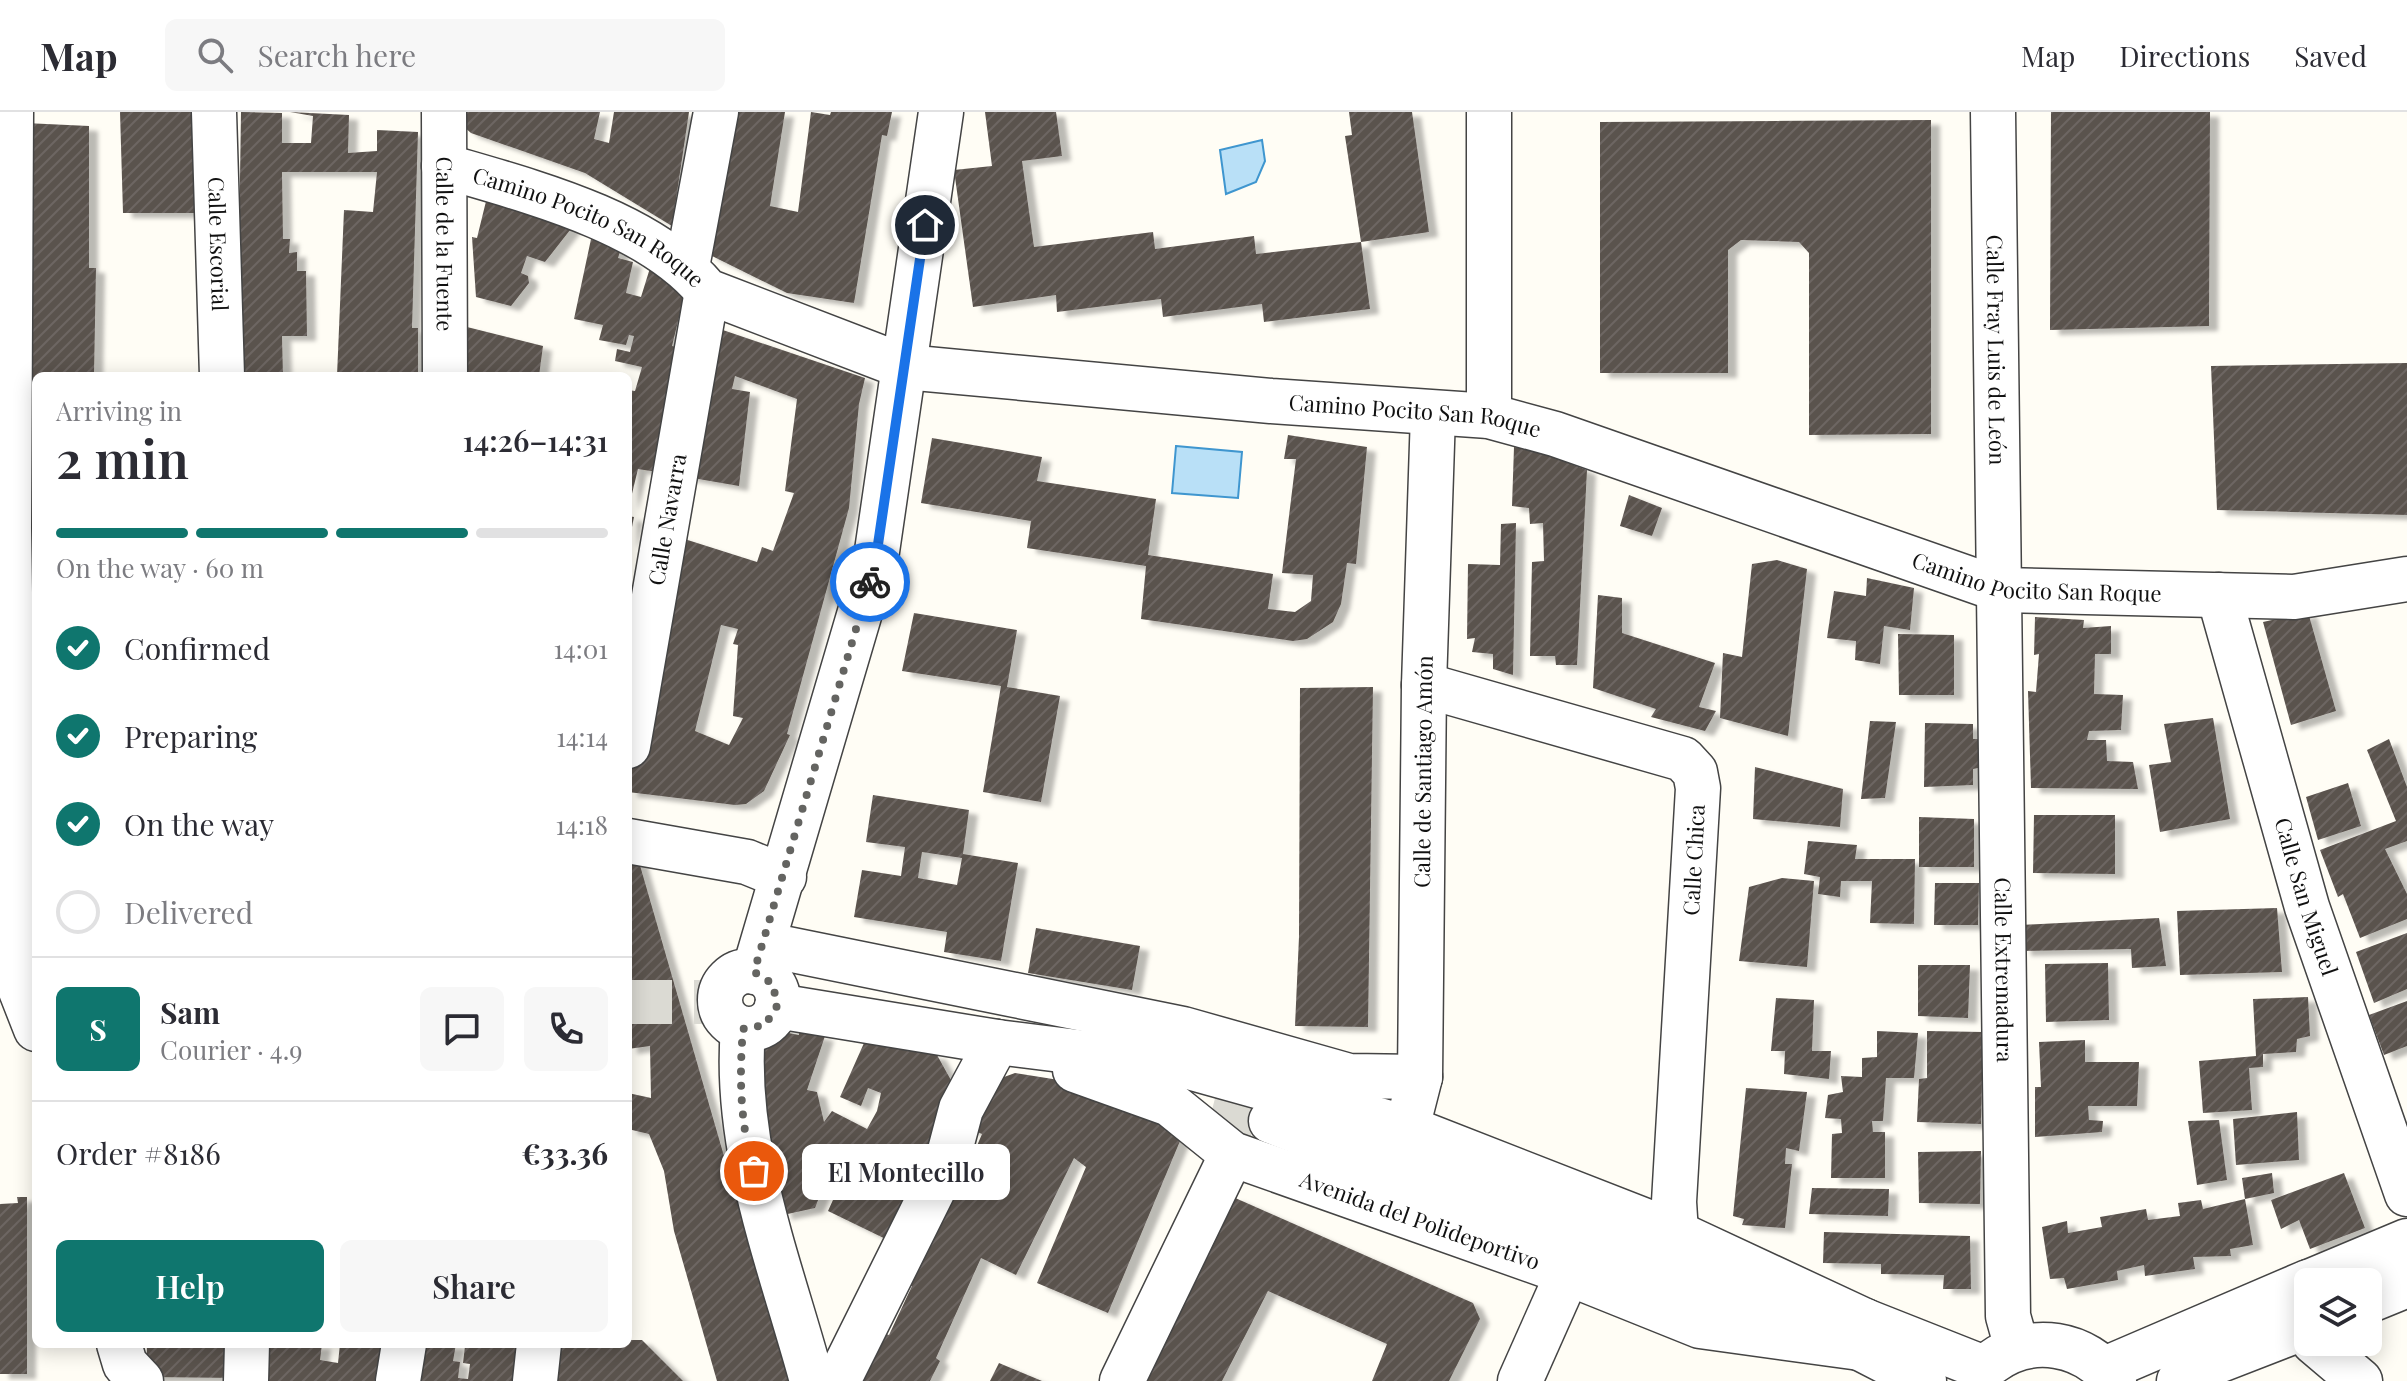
<!DOCTYPE html>
<meta charset="utf-8">
<style>
:root{--surface:#fff;--page:#f7f7f7;--text:#2b2b33;--muted:#7c7c81;--line:#e1e1e2;--accent:#0f766e}
body{margin:0;font-family:"Playfair Display",serif;background:var(--page);color:var(--text);height:100vh;display:flex;flex-direction:column;font-size:30px;white-space:nowrap}
*{box-sizing:border-box;margin:0}
p{font-size:26px;color:var(--muted)}
.icon{flex:none;width:44px;height:44px;fill:none;stroke:currentColor;stroke-width:2;stroke-linecap:round;stroke-linejoin:round}
.map{position:relative;flex:1;overflow:hidden}
.panel{position:absolute;left:32px;top:260px;width:600px;height:976px;display:flex;flex-direction:column;background:var(--surface);border-radius:12px;box-shadow:0 4px 20px #0003}
.panel>*{flex:none}
.buttons{position:absolute;left:2294px;top:1156px;display:grid;gap:16px}
.buttons a{display:grid;place-items:center;width:88px;height:88px;border-radius:12px;background:var(--surface);box-shadow:0 4px 20px #0003;font-size:40px}
.pin{position:absolute;display:grid;place-items:center;width:68px;height:68px;color:#fff;margin:-34px;border:4px solid #fff;border-radius:50%;box-shadow:0 2px 8px #0007}
.courier{position:absolute;display:grid;place-items:center;width:80px;height:80px;margin:-40px;border:6px solid #1a73e8;border-radius:50%;background:#fff;color:#222;box-shadow:0 2px 10px #0007}
.bubble{position:absolute;height:56px;border-radius:12px;background:var(--surface);box-shadow:0 4px 20px #0003;font-size:26px;font-weight:600;line-height:56px;text-align:center}
.headline em{font-style:normal;font-weight:600}
.headline div{display:flex;flex-direction:column-reverse}
.headline{display:flex;align-items:center;justify-content:space-between;height:136px;padding:0 24px}
h1{font-size:52px;font-weight:600;line-height:60px}
.bar{display:grid;grid-template-columns:repeat(4,1fr);gap:12px 8px;align-content:center;height:96px;padding:0 24px}
.bar i{height:10px;border-radius:6px;background:var(--line)}
.bar .current{background:var(--accent)}
.bar p{grid-column:span 4}
.line{display:flex;align-items:center;gap:20px;padding:0 24px;border-top:2px solid var(--line)}
.line div{flex:1}
.round{display:grid;place-items:center;flex:none;width:84px;height:84px;border-radius:12px;background:var(--page)}
ol{padding:0 24px;list-style:none}
li{display:flex;align-items:center;gap:24px;height:88px}
li p{margin-inline-start:auto}
li .icon{padding:8px;border-radius:50%;background:var(--accent);color:#fff;stroke-width:4}
li:last-child{color:var(--muted)}
li i{width:44px;height:44px;border:4px solid var(--line);border-radius:50%}
.button{display:flex;gap:16px;margin-top:auto;padding:16px 24px}
.button a{flex:1;height:92px;border-radius:12px;background:var(--accent);color:#fff;font-size:32px;font-weight:600;line-height:92px;text-align:center}
.button a+a{background:var(--page);color:var(--text)}
header{display:flex;align-items:center;gap:48px;box-sizing:border-box;height:112px;padding:0 40px;background:var(--surface);border-bottom:2px solid var(--line)}
header strong{font-size:38px}
nav{display:flex;gap:44px;margin-inline-start:auto;font-size:28px}
.search{width:560px;height:72px;background:var(--page);display:flex;align-items:center;gap:20px;box-sizing:border-box;padding:0 28px;border-radius:12px;color:var(--muted);font-size:30px}
.map>svg:first-child{display:block}
.water{fill:#b9e0f7;stroke:#3f96cf;stroke-width:2}
.building{fill:url(#building-hatch);fill-rule:evenodd;filter:url(#shadow)}
.lines{fill:none;stroke-linecap:round;stroke-linejoin:round}
.minor-tunnel{stroke:#dbdad3;stroke-width:44;stroke-dasharray:44 22;stroke-linecap:butt}
.minor-casing{stroke:#444;stroke-width:47}
.minor{stroke:#fff;stroke-width:44}
.done{stroke:#646461;stroke-width:8;stroke-dasharray:0 14.4}
.route{stroke:#1a73e8;stroke-width:10}
.labels{text-anchor:middle;stroke-width:8;stroke-linejoin:round;paint-order:stroke}
.street-label{font-size:22px;fill:#111;stroke:#fff}
</style>
<header>
<strong>Map</strong>
<div class="search"><svg class="icon" aria-label="search" viewBox="0 0 24 24"><circle cx="10" cy="10" r="6"/><path d="M15 15l6 6"/></svg>Search here</div>
<nav><a>Map</a><a>Directions</a><a>Saved</a></nav>
</header>
<div class="map">
<svg width="2407" height="1269" viewBox="0 0 2407 1269">
<defs>
<pattern id="building-hatch" width="6" height="6" patternUnits="userSpaceOnUse" patternTransform="scale(2)"><rect width="6" height="6" fill="#5a524d"/><path d="M-1 1l2-2M0 6l6-6M5 7l2-2" fill="none" stroke="#6d6662"/></pattern>
<filter id="shadow"><feDropShadow dx="9" dy="5" stdDeviation="2" flood-color="#0004"/></filter>
</defs>
<rect width="100%" height="100%" fill="#fffdf5"/>
<!-- water -->
<path class="water" d="M1262,28L1265,49L1256,70L1226,82L1220,38Z
M1176,334L1242,340L1238,386L1172,381Z"/>
<!-- building -->
<path class="building" d="M120,0H195L197,101H123Z
M241,0L282,1V31H311L313,4L290,0L349,3L348,41L377,39V18L418,20L412,216H418V264H337L344,98L373,100L377,60H282L283,127H290L289,141L297,140V159H306L307,224H282L283,264H237Z
M458,0H600L594,27L609,31L614,0H689L672,114L585,61L471,21L463,14Z
M720,0H785L770,94L798,100L811,0L830,3L831,0H892L887,24L882,23L854,191L787,181L708,142Z
M985,0H1056L1062,44L1022,49L1034,135L1153,120L1155,137L1254,124L1256,142L1361,130L1345,24L1352,23L1349,0H1412L1429,120L1361,130L1370,197L1264,210L1262,192L1163,205L1161,187L1057,200L1056,183L973,195L954,58L992,54Z
M2051,0H2210L2209,214L2050,218Z
M1931,8V322L1809,323V141L1799,130L1741,128L1728,138V261H1600V10Z
M25,11L89,14V156H96L94,264H36V332H15Z
M489,77L581,104L545,150L527,144L521,161L528,164L529,171L511,194L476,185L472,125L477,126Z
M594,113L625,124L618,146L633,150L626,181L641,185L650,156L689,164L672,234L680,236L657,360L638,357L629,394L628,278L635,279L642,255L615,249L617,237L630,240L634,224L629,223L626,233L599,228L603,213L574,207Z
M459,213L543,234L539,264H459Z
M711,214L865,266L859,292L849,396L787,622L790,623L764,679L746,692L735,693L628,680L644,572L675,424L757,450L762,435L773,439L794,381L785,379L797,287L735,264L732,277L750,280L739,374L687,365ZM721,513L738,517L733,532L738,533L733,604L743,606L729,633L695,619Z
M2407,251V403L2217,398L2211,254Z
M1288,323L1367,335L1356,452L1347,451L1341,492L1333,510L1307,527L1293,529L1141,507L1146,454L1027,436L1031,409L921,391L932,326L1042,345L1037,369L1156,387L1148,443L1273,462L1268,497L1295,500L1311,489L1313,463L1282,461L1296,347H1284Z
M1514,335L1534,338L1587,358L1577,553H1556L1555,544H1530L1532,450L1544,449L1543,411L1530,412L1529,396L1512,394Z
M1629,383L1662,396L1652,424L1620,414Z
M628,404L634,405L629,430H628Z
M1516,411L1513,563L1493,557V542L1472,540L1475,526L1467,527L1468,452L1500,453L1501,412Z
M1777,448L1807,457L1788,624L1720,606L1723,541L1742,545L1752,452Z
M1867,466L1914,476L1910,518L1884,514L1880,552L1855,548L1856,529L1827,526L1834,479L1866,484Z
M1598,483L1622,486V521L1715,551L1699,595L1716,599L1705,619L1651,605L1656,597L1593,576Z
M2308,500L2336,599L2291,613L2263,510Z
M914,501L1017,518L1007,575L1060,584L1041,690L983,680L1001,574L902,559Z
M2035,505L2084,508L2083,516L2111,514V542H2095L2094,582L2123,583L2121,618L2089,619L2087,628H2106L2107,649L2133,650L2138,677L2031,676L2028,579L2036,580L2039,542L2034,543Z
M1898,522L1954,523V583H1899Z
M1373,575L1368,915L1295,914L1299,825L1300,576Z
M2213,606L2230,707L2160,720L2149,653L2171,650L2164,612Z
M1870,609L1896,610L1885,686L1861,687Z
M1925,611L1973,612V627H1982L1983,655L1973,657V673L1924,675Z
M2389,627L2407,675V729L2385,737L2407,782V807L2360,826L2343,782L2338,785L2320,738L2396,709L2367,638Z
M1755,655L1843,677L1840,715L1753,707Z
M2348,671L2361,714L2318,728L2306,685Z
M873,683L969,698L963,742L1018,751L1001,849L944,840L947,820L854,805L862,758L901,764L905,735L866,730ZM922,740L962,746L957,773L918,766Z
M2034,703H2115V762L2033,761Z
M1919,705L1974,707V755H1919Z
M1808,729L1857,733L1855,747H1915L1914,812L1870,811L1872,769H1841L1840,785L1818,782L1820,765L1804,762Z
M628,743H637L789,1269H717L674,1119L664,1059L649,1022L628,1017V981L651,986L650,934L628,937V908L649,909L635,869H628Z
M1782,766L1814,769L1807,855L1739,849L1749,775Z
M1935,771H1979L1978,813H1934Z
M2277,796L2282,860L2180,863L2177,799Z
M2159,806L2166,854L2132,856L2131,837L2022,839L2021,813Z
M1036,816L1140,834L1132,878L1028,861Z
M2407,821V877L2374,891L2356,840Z
M2108,851L2109,908L2046,910L2045,852Z
M1918,853H1970L1968,906L1918,904Z
M2308,885L2310,924L2297,927L2296,940L2263,942V955L2249,956L2252,998L2203,1001L2199,949L2256,944L2253,887Z
M1776,886L1814,888L1812,939H1831L1829,967L1784,962L1785,939H1771Z
M2407,889V934L2384,943L2369,903Z
M773,914L825,924L807,978L817,980L824,1010L832,999L867,1017L877,999L881,981L868,976L861,994L840,985L864,931L937,943L952,970L896,1132L828,1099L837,1079L824,1073L815,1096L783,1103L764,1021L762,919Z
M1877,919L1918,921L1914,966H1886L1883,1009H1872L1873,1020H1885V1066H1831L1832,1022L1842,1021L1841,1007L1825,1006L1828,983L1843,980L1841,964L1862,965V946L1877,945Z
M1927,919L1983,920L1981,1012L1917,1010L1919,967L1927,966Z
M2085,928V950H2139L2137,994H2088L2089,1008L2103,1009L2102,1020L2035,1025V975H2041L2039,930Z
M1015,961L1084,972L1167,998L1180,1029L1108,1201L1037,1171L1086,1055L1074,1046L1016,1163L981,1146L936,1246L940,1249L930,1269H858L883,1221L889,1223L912,1174L902,1170L962,1069L982,1022L963,1014L985,972Z
M1746,976L1807,980L1799,1039L1786,1036L1785,1052H1792L1785,1116L1742,1113L1744,1107L1733,1104Z
M2297,1000L2299,1048L2236,1053L2233,1007Z
M2219,1008L2227,1068L2197,1073L2188,1009Z
M1981,1039L1980,1092L1919,1091L1918,1040Z
M2272,1061L2274,1081L2245,1087L2242,1066Z
M2344,1061L2365,1116L2310,1137L2299,1108L2281,1117L2271,1088Z
M1812,1076L1889,1077L1888,1104L1809,1102Z
M17,1085H27V1262H0V1092L18,1091Z
M1233,1085L1473,1191L1480,1207L1449,1269H1372L1387,1232L1268,1179L1222,1269H1136Z
M2245,1087L2253,1133L2230,1137L2231,1144L2193,1145L2195,1157L2145,1164L2144,1153L2117,1159L2118,1168L2067,1177L2064,1166L2050,1167L2042,1115L2067,1109L2068,1121L2102,1115L2100,1105L2146,1097L2148,1108L2180,1104L2178,1091L2201,1088L2203,1097Z
M1824,1120L1970,1124L1971,1177H1943L1944,1163L1881,1162V1152L1823,1151Z
M628,1228H642L683,1269H553L555,1232H628Z
M147,1232H239L238,1266L146,1265Z
M264,1232H322L320,1248L338,1251L340,1232H397L386,1269H262Z
M416,1232H456L453,1249L460,1250L458,1266L468,1267L470,1252L463,1251L465,1234L528,1232L524,1269H410Z
M999,1251L1042,1269H990Z"/>
<g class="lines">
<!-- minor-tunnel -->
<path class="minor-tunnel" d="M628,890H744L812,903
M1149,978L1271,1009"/>
<defs>
<g id="minor">
<path d="M11,0L9,416L16,866L36,917"/>
<path id="s1" d="M214,0L222,264"/>
<path id="s2" d="M444,0L445,264"/>
<path id="s3" d="M1993,0L2008,1204L2017,1236"/>
<path id="s4" d="M444,54C529,79 649,109 707,179L905,255L1271,289L1489,304L1555,322L2001,478L2294,485L2407,467"/>
<path d="M687,155L716,0"/>
<path d="M1489,304V0"/>
<path id="s5" d="M2219,483L2307,795L2407,1082"/>
<path d="M1424,573L1683,647L1695,660L1698,676L1674,1090L1676,1121"/>
<path id="s6" d="M628,634L707,179"/>
<path d="M628,729L747,750L784,765"/>
<path d="M763,832L1183,917L1349,964L1420,965"/>
<circle cx="749" cy="888" r="29"/>
<path d="M754,860L876,446L941,0"/>
<path d="M777,894L997,930L1182,953L1407,1016L1676,1121L1865,1209"/>
<path d="M743,917C733,1038 781,1154 812,1269"/>
<path id="s7" d="M1075,958L1170,992L1232,1042L1568,1161L1700,1214L1860,1236"/>
<path d="M1271,1009L1860,1236L1924,1269"/>
<path id="s8" d="M1407,1016L1420,965L1424,573L1433,302"/>
<path d="M2309,1170L2407,1129"/>
<path d="M2368,1189L2407,1173"/>
<path d="M1846,1207L1865,1209L1984,1256"/>
<path d="M2314,1230L2360,1269"/>
<path d="M119,1232L125,1252L141,1269"/>
<path d="M1992,1250C2031,1221 2085,1230 2114,1269"/>
<path d="M2105,1257L2308,1170"/>
<path d="M246,1269L247,1232"/>
<path d="M398,1269L404,1232"/>
<path d="M535,1269L539,1232"/>
<path d="M838,1269L947,1050L961,997L997,930"/>
<path d="M1122,1269L1232,1042"/>
<path d="M1520,1269L1568,1161"/>
<path d="M2179,1269L2197,1257L2308,1214"/>
</g>
</defs>
<!-- minor casing -->
<use href="#minor" class="minor-casing"/>
<!-- minor -->
<use href="#minor" class="minor"/>
</g>
<g class="lines">
<!-- done -->
<path class="done" d="M754,1059C740,1012 739,965 743,917L765,913L777,894L773,872L754,860L870,470"/>
<!-- route -->
<path class="route" d="M870,470L876,446L925,113"/>
</g>
<g class="labels">
<!-- street labels -->
<g class="street-label">
<text dy="8" stroke="none"><textPath href="#s4" startOffset="158">Camino Pocito San Roque</textPath></text>
<text dy="8" stroke="none"><textPath href="#s1" startOffset="132">Calle Escorial</textPath></text>
<text dy="8" stroke="none"><textPath href="#s2" startOffset="132">Calle de la Fuente</textPath></text>
<text dy="8" stroke="none"><textPath href="#s3" startOffset="238">Calle Fray Luis de León</textPath></text>
<text dy="8" stroke="none"><textPath href="#s4" startOffset="1020">Camino Pocito San Roque</textPath></text>
<text dy="8" stroke="none"><textPath href="#s6" startOffset="230">Calle Navarra</textPath></text>
<text dy="8" stroke="none"><textPath href="#s4" startOffset="1668">Camino Pocito San Roque</textPath></text>
<text dy="8" stroke="none"><textPath href="#s8" startOffset="358">Calle de Santiago Amón</textPath></text>
<text transform="translate(1694 748) rotate(-87)" y="8">Calle Chica</text>
<text dy="8" stroke="none"><textPath href="#s5" startOffset="314">Calle San Miguel</textPath></text>
<text dy="8" stroke="none"><textPath href="#s3" startOffset="858">Calle Extremadura</textPath></text>
<text dy="8" stroke="none"><textPath href="#s7" startOffset="380">Avenida del Polideportivo</textPath></text>
</g>
</g>
</svg>
<div class="buttons">
<a><svg class="icon" aria-label="layers" viewBox="0 0 24 24"><path d="M12 4l9 5-9 5-9-5zM3 14l9 5 9-5"/></svg></a>
</div>
<div class="pin" style="left:754px;top:1059px;background:#ea580c"><svg class="icon" aria-label="bag" viewBox="0 0 24 24"><path d="M5 8h14l-1 12H6zM9 8a3 3 0 0 1 6 0"/></svg></div>
<div class="pin" style="left:925px;top:113px;background:#1f2937"><svg class="icon" aria-label="home" viewBox="0 0 24 24"><path d="M3 11l9-7 9 7M6 9v11h12V9"/></svg></div>
<div class="courier" style="left:870px;top:470px"><svg class="icon" aria-label="bike" viewBox="0 0 24 24"><circle cx="6" cy="16" r="4"/><circle cx="18" cy="16" r="4"/><path d="M6 16l4-8h5l3 8M10 8l3 8H6M13 5h3"/></svg></div>
<div class="bubble" style="left:802px;top:1032px;width:208px">El Montecillo</div>
<section class="panel">
<div class="headline"><div><h1>2 min</h1><p>Arriving in</p></div><em>14:26–14:31</em></div>
<div class="bar"><i class="current"></i><i class="current"></i><i class="current"></i><i></i><p>On the way · 60 m</p></div>
<ol>
<li><svg class="icon" aria-label="check" viewBox="0 0 24 24"><path d="M5 12l5 5 9-10"/></svg>Confirmed<p>14:01</p></li>
<li><svg class="icon" aria-label="check" viewBox="0 0 24 24"><path d="M5 12l5 5 9-10"/></svg>Preparing<p>14:14</p></li>
<li><svg class="icon" aria-label="check" viewBox="0 0 24 24"><path d="M5 12l5 5 9-10"/></svg>On the way<p>14:18</p></li>
<li><i></i>Delivered</li>
</ol>
<div class="line" style="height:144px"><b class="round" style="background:var(--accent);color:#fff">S</b><div><b>Sam</b><p>Courier · 4.9</p></div><a class="round"><svg class="icon" aria-label="chat" viewBox="0 0 24 24"><path d="M4 5h16v11H9l-5 4z"/></svg></a><a class="round"><svg class="icon" aria-label="phone" viewBox="0 0 24 24"><path d="M5 4h4l2 5-3 2q2 4 5 5l2-3 5 2v4C11 20 4 13 5 4z"/></svg></a></div>
<div class="line" style="height:104px"><div>Order #8186</div><b>€33.36</b></div>
<div class="button"><a>Help</a><a>Share</a></div>
</section>
</div>
